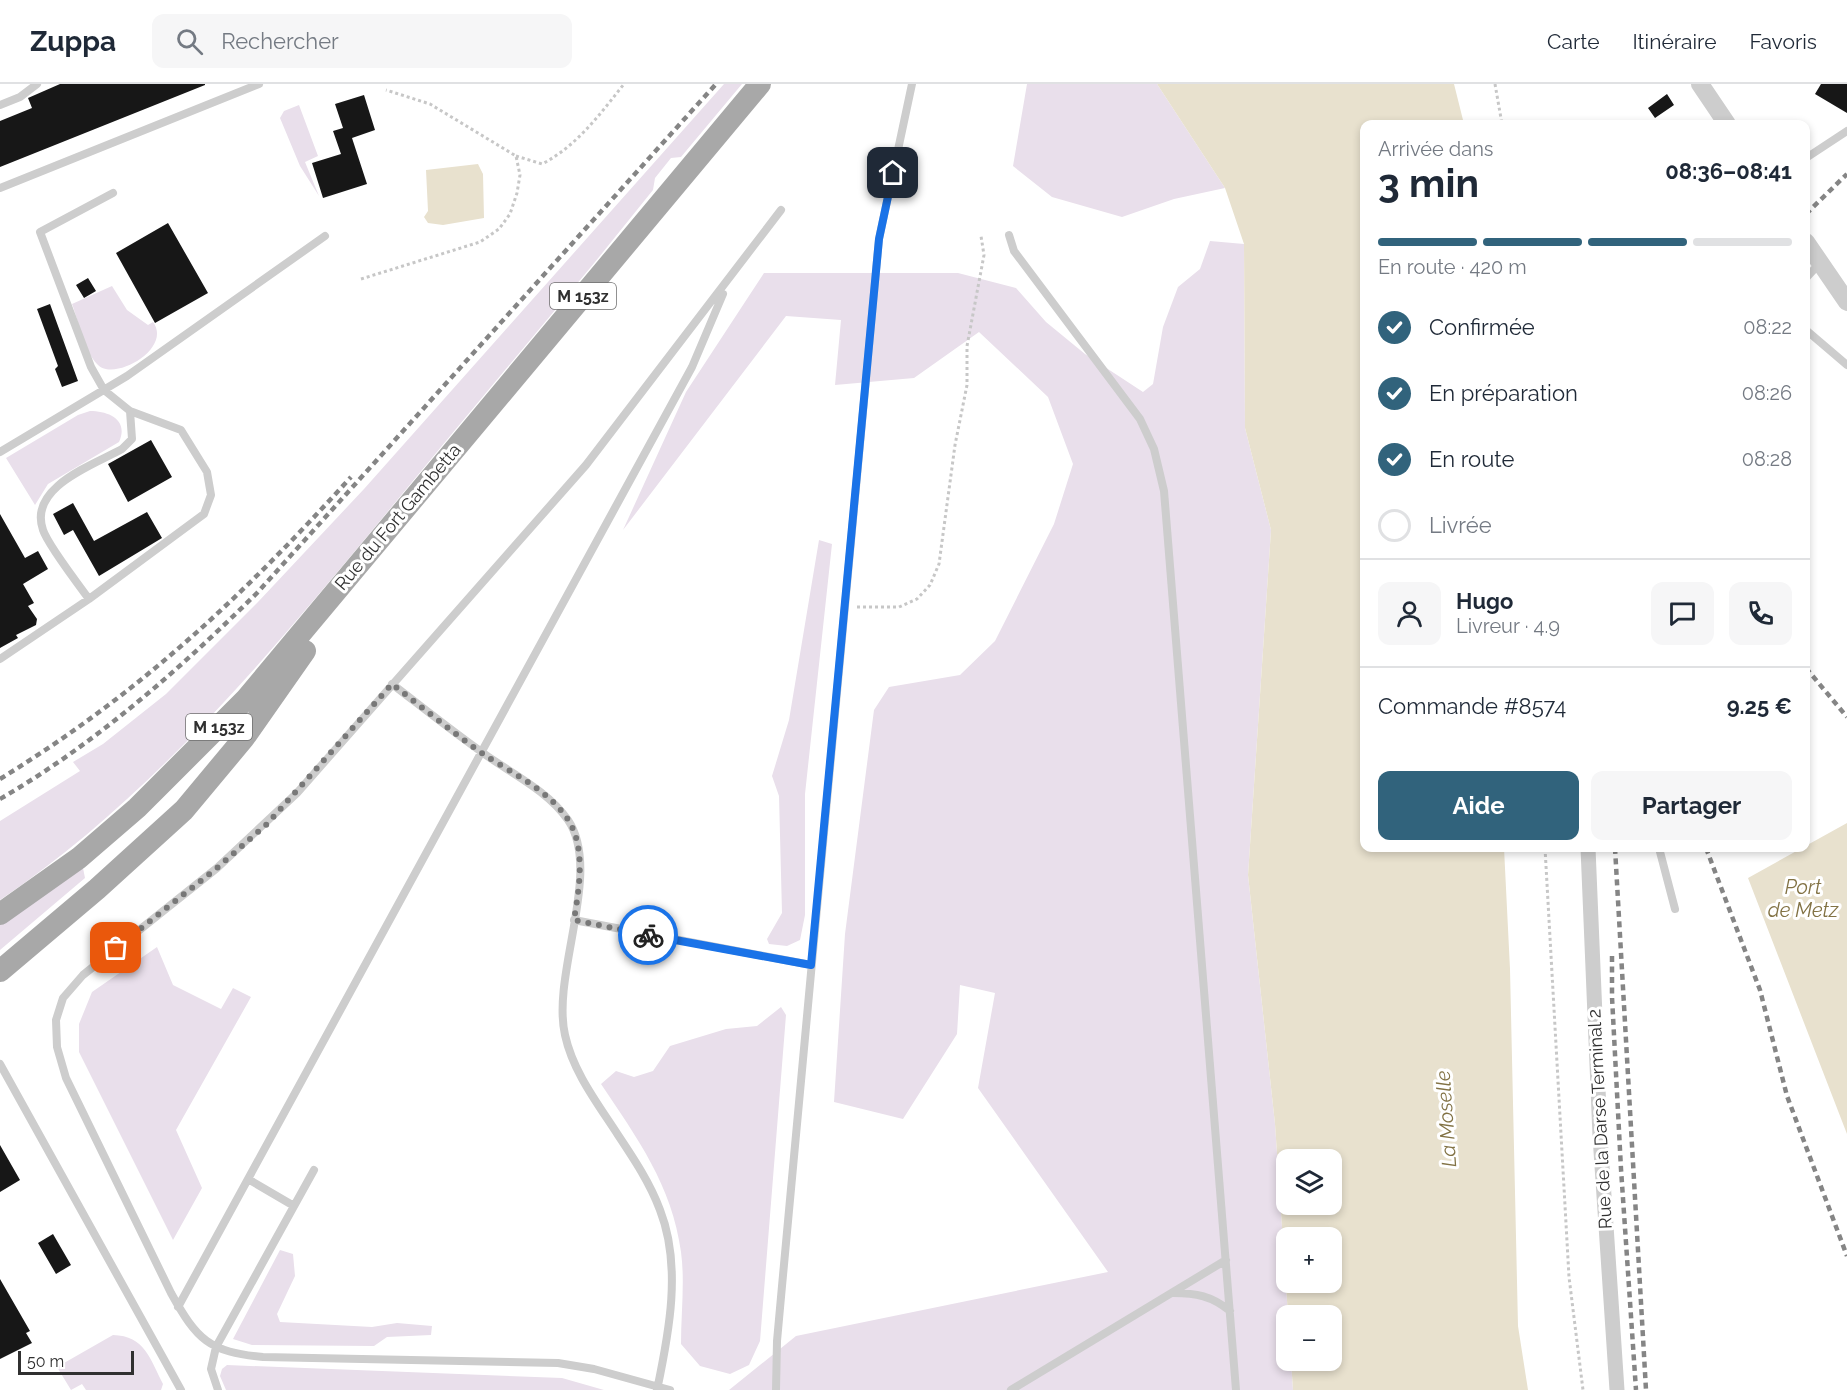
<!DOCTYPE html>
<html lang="fr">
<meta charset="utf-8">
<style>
:root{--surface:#fff;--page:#f6f6f7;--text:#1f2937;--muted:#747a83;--line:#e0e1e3;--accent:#31637c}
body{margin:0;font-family:Raleway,sans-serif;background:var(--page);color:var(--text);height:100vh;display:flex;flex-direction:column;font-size:22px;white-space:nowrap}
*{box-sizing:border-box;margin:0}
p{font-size:20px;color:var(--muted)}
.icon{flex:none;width:33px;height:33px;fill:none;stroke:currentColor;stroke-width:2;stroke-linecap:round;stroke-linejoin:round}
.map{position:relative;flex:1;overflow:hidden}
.side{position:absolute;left:1360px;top:36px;width:450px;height:732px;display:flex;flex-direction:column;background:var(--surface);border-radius:12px;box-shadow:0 3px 9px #0003}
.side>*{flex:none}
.buttons{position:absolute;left:1276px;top:1065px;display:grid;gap:12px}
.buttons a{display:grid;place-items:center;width:66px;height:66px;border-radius:12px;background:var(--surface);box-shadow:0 3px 9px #0003;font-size:30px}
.scale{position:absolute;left:18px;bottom:15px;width:116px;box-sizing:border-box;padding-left:6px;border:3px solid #303030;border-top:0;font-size:16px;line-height:21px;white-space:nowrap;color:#303030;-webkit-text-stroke:4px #fff;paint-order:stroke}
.pin{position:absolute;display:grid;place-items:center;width:51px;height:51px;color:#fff;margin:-26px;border-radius:12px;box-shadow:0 3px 9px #0006}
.courier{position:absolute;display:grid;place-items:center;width:60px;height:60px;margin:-30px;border:4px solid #1a73e8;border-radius:50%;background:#fff;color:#222;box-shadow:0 2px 8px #0007}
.headline em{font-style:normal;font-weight:700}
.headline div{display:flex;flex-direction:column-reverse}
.headline{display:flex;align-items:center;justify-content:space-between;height:102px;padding:0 18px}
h1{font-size:39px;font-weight:700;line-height:45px}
.bar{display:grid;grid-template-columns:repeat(4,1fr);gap:9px 6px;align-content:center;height:72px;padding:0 18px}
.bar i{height:8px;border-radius:4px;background:var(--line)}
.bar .on{background:var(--accent)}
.bar p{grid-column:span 4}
.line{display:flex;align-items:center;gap:15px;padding:0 18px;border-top:2px solid var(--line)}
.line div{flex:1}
.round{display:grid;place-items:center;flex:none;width:63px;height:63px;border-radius:12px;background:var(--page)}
ol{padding:0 18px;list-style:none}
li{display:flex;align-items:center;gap:18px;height:66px}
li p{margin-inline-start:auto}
li .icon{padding:6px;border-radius:50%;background:var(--accent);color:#fff;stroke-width:4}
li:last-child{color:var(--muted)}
li i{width:33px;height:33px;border:3px solid var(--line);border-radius:50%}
.primary-button{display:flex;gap:12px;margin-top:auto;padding:12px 18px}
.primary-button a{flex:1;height:69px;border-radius:12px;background:var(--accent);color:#fff;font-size:24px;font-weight:700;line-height:69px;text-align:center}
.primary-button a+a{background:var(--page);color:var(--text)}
header{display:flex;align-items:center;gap:36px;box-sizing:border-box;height:84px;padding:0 30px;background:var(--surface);border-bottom:2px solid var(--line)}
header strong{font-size:28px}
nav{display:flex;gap:33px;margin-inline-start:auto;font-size:21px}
.search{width:420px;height:54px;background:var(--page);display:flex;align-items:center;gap:15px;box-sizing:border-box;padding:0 21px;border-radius:12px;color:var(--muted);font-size:22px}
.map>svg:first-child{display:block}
.green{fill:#e9dfeb}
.water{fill:#e8e1ce;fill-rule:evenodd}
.building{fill:#171717}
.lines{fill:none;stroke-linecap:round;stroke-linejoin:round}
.path{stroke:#c7c7c7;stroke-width:3;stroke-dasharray:3 3;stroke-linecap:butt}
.service{stroke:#cdcdcd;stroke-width:8}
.minor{stroke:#cdcdcd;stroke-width:15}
.tertiary{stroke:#cdcdcd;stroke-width:18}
.primary{stroke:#a8a8a8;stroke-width:22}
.rail{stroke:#858585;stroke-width:4.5;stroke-dasharray:6 4.5;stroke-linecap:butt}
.done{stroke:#787878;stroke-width:6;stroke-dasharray:0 10.8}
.route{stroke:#1a73e8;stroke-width:8}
.labels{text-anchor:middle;stroke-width:6;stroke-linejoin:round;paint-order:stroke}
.shield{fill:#fff;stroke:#6e6e6e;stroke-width:1.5}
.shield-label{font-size:16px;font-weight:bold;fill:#303030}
.street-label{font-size:18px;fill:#303030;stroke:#fff}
.water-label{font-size:20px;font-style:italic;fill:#827244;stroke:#fff}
</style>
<header>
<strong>Zuppa</strong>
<div class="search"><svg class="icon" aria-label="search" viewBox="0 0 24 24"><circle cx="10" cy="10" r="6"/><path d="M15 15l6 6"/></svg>Rechercher</div>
<nav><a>Carte</a><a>Itinéraire</a><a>Favoris</a></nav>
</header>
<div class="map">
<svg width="1847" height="1306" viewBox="0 0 1847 1306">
<rect width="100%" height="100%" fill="#fff"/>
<!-- green -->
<path class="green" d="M724,0H742L681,73L671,74L655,94L653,106L595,178C522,266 448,354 375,443C262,579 148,716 0,816V737L80,687L73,678L103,660L166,610L258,518L364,405Z
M1027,0H1157L1225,104L1174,115L1122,133L1052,113L1013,82Z
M299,21L318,72L305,78L319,112L300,82L280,34L284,27Z
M1210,157L1244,160L1245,344L1271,446L1248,791L1275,1040L1288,1231L1287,1276L1291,1277L1293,1306H729L796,1252L1108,1188L978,1004L995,909L960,901L957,950L903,1035L834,1018L845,850L874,626L889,603L960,591L995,557L1054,440L1073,380L1048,313L979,248L914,294L835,301L841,236L786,232L623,446L686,308L764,189H958L1016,204L1046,238L1085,270L1143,308L1153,300L1163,243L1178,203L1200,185Z
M112,202L127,226L148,241L153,238C173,265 113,299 97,280C83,265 79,238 72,220Z
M90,327C109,327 129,336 119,358L48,400L35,421L6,374L78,331Z
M819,456L832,460L805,710V831L800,856L787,862L769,860L767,855L782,829L779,712L772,692L789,636Z
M83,784L85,794L0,866V840Z
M157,863L173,901L221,925L233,904L251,913L176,1046L202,1104L173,1156L79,968V940L92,908Z
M781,923L786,931L760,1257L749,1281L730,1290L700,1282L681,1260C681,1230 685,1197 681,1168C672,1101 637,1054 601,1000L616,987L634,993L653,987L670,962L726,945L757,942Z
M280,1166L293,1170L295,1192L277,1230L280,1238L372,1243L397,1239L432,1242L431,1251L387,1253L374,1262L252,1261L233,1255Z
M113,1251C145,1252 150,1275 163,1300L161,1306H86L82,1300L71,1306L57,1283Z
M227,1281L562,1294L604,1306H226L220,1292L222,1285Z"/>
<!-- water -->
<path class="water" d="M1157,0H1454L1464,40H1365V764H1504L1510,885L1518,1242L1528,1306H1293L1291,1277L1332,1276V1232L1288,1231L1275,1040L1248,791L1271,446L1245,344L1244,160L1225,104ZM1287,1076H1332V1120H1287ZM1287,1154H1332V1198H1287Z
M478,80L483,90L484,134L443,141L428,139L424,133L428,127L426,86Z
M1847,739V1050L1748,794Z"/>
<!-- building -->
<path class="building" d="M60,0H205V1L0,83V37L32,24L28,14Z
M1821,0H1847V29L1815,10Z
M1667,10L1674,21L1655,34L1648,24Z
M364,11L375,46L352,54L367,100L323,114L312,79L341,70L333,47L343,44L335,20Z
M168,139L208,209L155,239L116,169Z
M88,194L96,207L84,214L76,201Z
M50,220L78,297L62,303L55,285L58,282L37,225Z
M151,356L172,393L128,418L108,380Z
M73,419L94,457L147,428L162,454L99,492L73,446L64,451L53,430Z
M0,430L25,474L38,467L48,485L23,500L34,519L28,522L37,535L36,541L16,551L18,554L0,564Z
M0,1061L20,1096L0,1108Z
M53,1150L71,1181L56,1190L38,1159Z
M0,1195L30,1247L26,1249L32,1259L0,1275Z"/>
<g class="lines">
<!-- path -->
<path class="path" d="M1495,0L1502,40
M516,72L542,80C577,62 600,30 624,0
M361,195L480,158L499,145L510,130L517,109L520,91L516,72L430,20L386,6
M857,523H899L917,515L930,501L939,480L955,361L967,301V262L984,171L981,152
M1545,764L1569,1193L1583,1306"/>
<!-- service -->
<path class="service" d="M0,21L20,13L37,0
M1806,74L1847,47
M0,104L259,0
M113,109L40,148L91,283L104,306L130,327L181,346L207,388L211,411L204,430L89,515C78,500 48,461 43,446C28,403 93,381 122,365L132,355L130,327
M1009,151L1014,167L1140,335L1154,365L1164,407L1236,1306
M1806,194L1819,180
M1806,246L1847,281
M0,368L127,292L325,152
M0,575L89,515
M392,600C422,623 452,647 483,669C512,690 547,706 568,736C603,788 551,890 565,951C573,988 598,1020 618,1051C634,1075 650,1099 660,1126C682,1182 669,1249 657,1306
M1659,764L1675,825
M574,836L811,881
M0,980L181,1306
M248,1095L294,1122
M1173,1209C1196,1209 1212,1212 1230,1227
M178,1223L692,283L723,210
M218,1306L211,1285L216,1263L314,1086
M670,1306L594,1285L558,1279L263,1273C209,1268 197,1256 171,1209L66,994L57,963L56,936L63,914L83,891L217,784L297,709L586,381L781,126
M776,1306L777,1257L782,1202L879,155L912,0
M1011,1306L1226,1176"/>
<!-- minor -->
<path class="minor" d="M1588,764L1600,1052L1617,1306"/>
<!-- tertiary -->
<path class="tertiary" d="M1700,0L1727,40
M1806,158L1847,218"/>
<!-- primary -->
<path class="primary" d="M0,830L79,774L137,724L246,615L760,0
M0,887L97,805L184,726L244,654L305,567"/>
<!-- rail -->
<path class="rail" d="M1806,130L1847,90
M1806,584L1847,633
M0,695C140,609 242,513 351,393
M0,715C95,660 179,586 257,509L716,0
M1615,764L1646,1306
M1706,764L1760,906L1787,1012L1847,1172
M1612,872V913L1621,1085L1636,1306"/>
</g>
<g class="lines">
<!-- done -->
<path class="done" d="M116,864L217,784L267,740L392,600C422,623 452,648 483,670C512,689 550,707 569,737C586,766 579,805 574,836L648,851"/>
<!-- route -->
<path class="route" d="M648,851L811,881L879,155L893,89"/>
</g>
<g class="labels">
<!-- shield labels -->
<g class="shield">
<rect x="550" y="199" width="66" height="26" rx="4.5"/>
<rect x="186" y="630" width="66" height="26" rx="4.5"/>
</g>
<g class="shield-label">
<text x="583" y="218">M 153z</text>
<text x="219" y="649">M 153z</text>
</g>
<!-- street labels -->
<g class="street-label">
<text transform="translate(398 433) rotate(-50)" y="6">Rue du Fort Gambetta</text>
<text transform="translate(1600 1035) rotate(-93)" y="6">Rue de la Darse Terminal 2</text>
</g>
<!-- water labels -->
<g class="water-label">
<text x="1803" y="810">Port<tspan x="1803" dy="23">de Metz</tspan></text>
<text transform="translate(1446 1035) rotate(-94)" y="7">La Moselle</text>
</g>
</g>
</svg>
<div class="buttons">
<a><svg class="icon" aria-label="layers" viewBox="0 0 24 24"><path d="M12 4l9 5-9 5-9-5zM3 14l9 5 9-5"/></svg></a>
<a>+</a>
<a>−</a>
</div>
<div class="scale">50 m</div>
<div class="pin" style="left:116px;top:864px;background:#ea580c"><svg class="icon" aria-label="bag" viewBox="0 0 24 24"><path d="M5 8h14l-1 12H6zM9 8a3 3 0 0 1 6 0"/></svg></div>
<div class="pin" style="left:893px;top:89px;background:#1f2937"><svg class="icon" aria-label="home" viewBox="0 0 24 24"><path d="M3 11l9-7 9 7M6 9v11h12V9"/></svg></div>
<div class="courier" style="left:648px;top:851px"><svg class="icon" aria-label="bike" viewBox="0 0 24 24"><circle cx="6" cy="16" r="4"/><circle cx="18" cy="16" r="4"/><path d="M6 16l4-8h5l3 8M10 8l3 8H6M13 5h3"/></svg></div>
<section class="side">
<div class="headline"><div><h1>3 min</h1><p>Arrivée dans</p></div><em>08:36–08:41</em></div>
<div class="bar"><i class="on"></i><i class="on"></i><i class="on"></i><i></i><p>En route · 420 m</p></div>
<ol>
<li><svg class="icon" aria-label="check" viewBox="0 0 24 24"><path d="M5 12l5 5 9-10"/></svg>Confirmée<p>08:22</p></li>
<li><svg class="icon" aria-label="check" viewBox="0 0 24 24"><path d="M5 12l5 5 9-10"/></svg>En préparation<p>08:26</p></li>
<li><svg class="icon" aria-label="check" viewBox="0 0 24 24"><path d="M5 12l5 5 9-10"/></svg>En route<p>08:28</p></li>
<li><i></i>Livrée</li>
</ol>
<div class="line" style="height:108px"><a class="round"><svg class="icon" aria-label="person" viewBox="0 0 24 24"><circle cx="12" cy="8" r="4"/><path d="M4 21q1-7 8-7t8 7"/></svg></a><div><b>Hugo</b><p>Livreur · 4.9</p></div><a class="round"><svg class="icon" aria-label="chat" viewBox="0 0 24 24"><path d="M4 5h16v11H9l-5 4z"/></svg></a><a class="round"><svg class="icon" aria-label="phone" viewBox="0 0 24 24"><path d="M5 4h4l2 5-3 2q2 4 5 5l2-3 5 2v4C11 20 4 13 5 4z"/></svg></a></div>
<div class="line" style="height:78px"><div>Commande #8574</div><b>9.25 €</b></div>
<div class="primary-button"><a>Aide</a><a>Partager</a></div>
</section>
</div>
